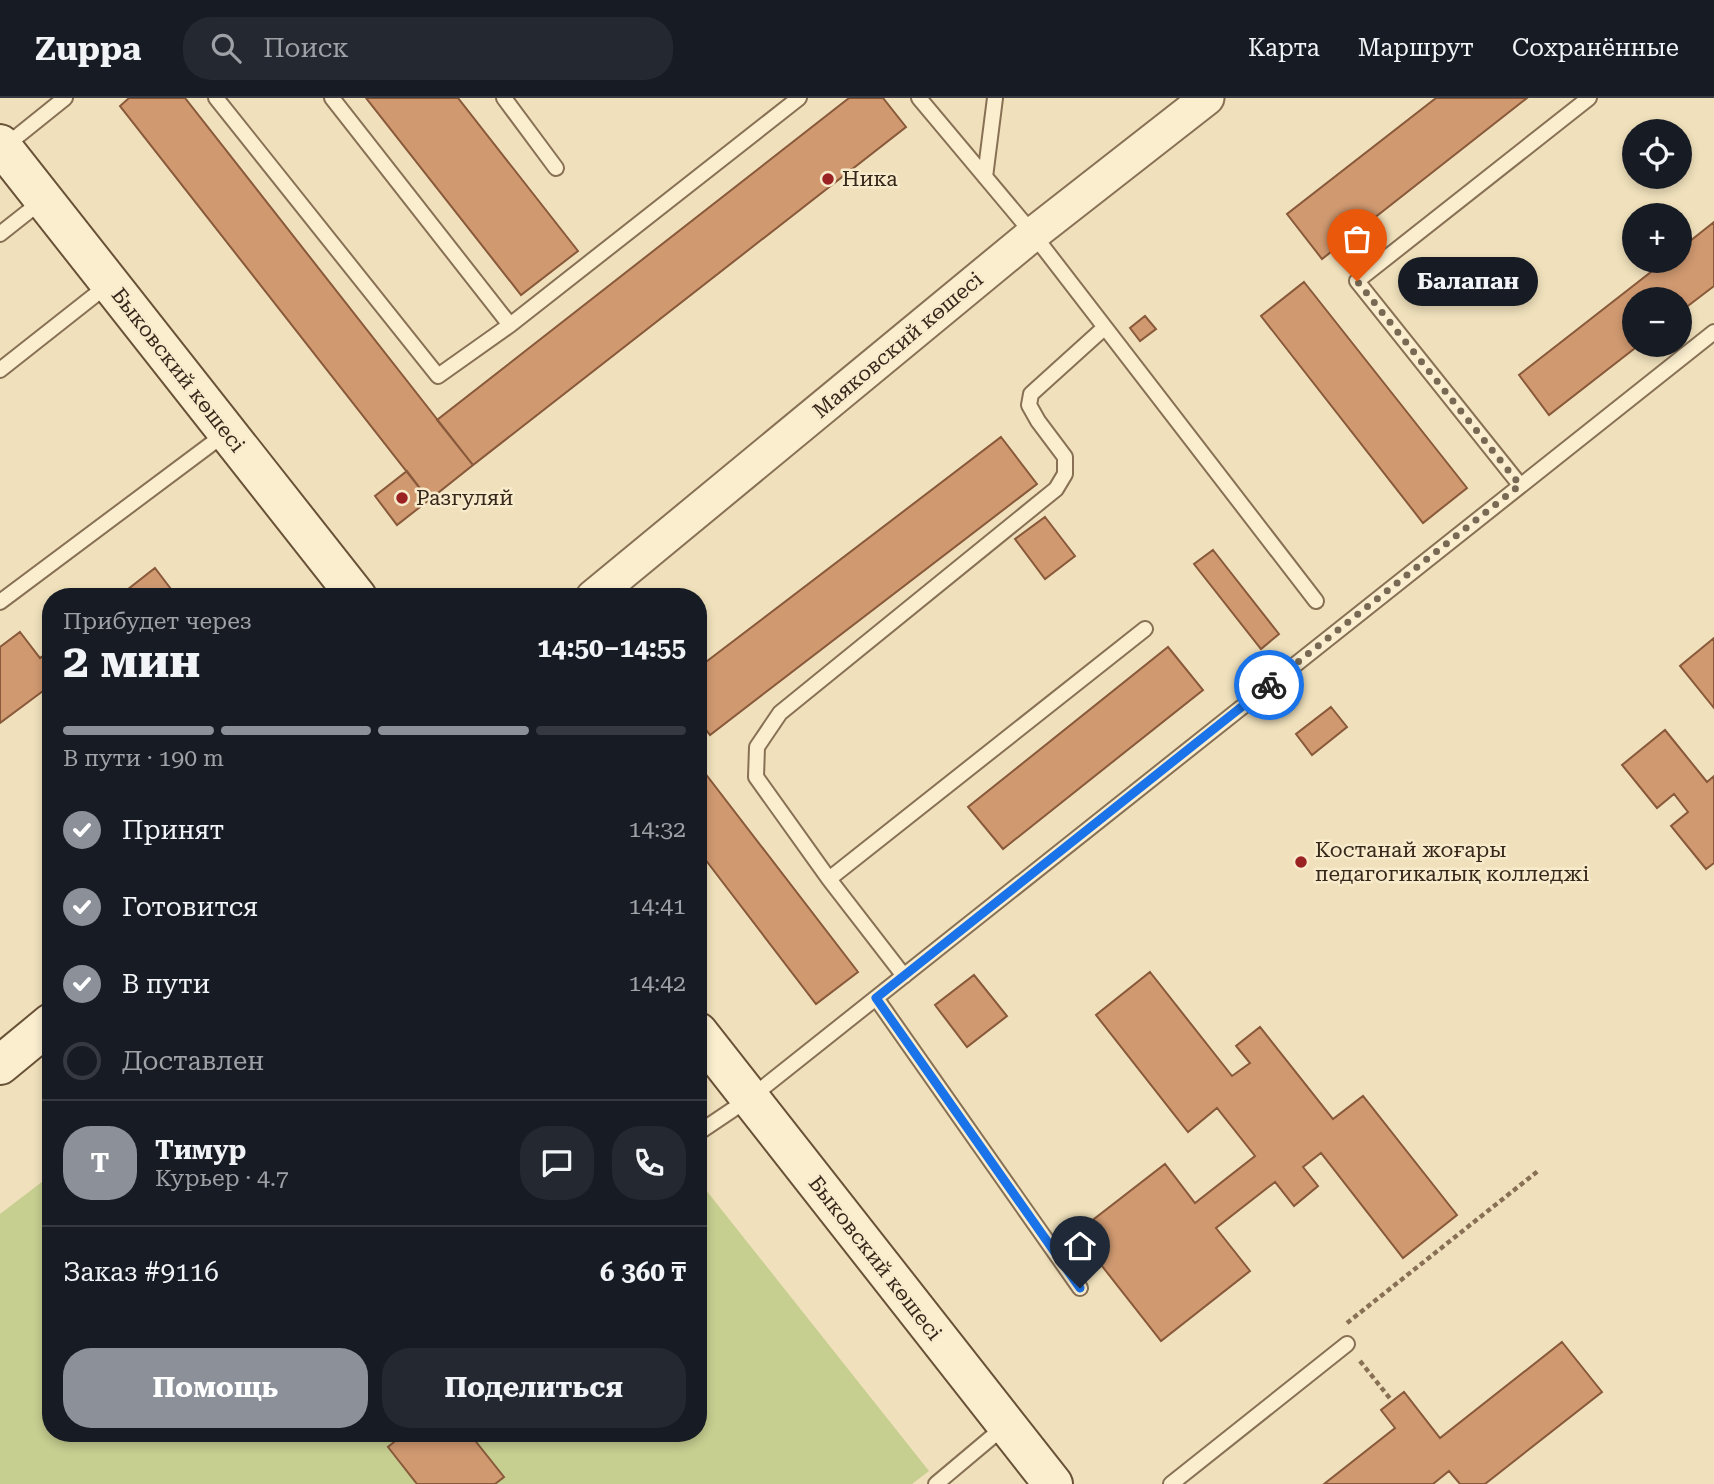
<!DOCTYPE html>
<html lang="ru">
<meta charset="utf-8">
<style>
:root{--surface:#171b24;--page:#242831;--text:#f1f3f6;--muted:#9ea1a6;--line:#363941;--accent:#8c9099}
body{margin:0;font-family:"Roboto Serif",serif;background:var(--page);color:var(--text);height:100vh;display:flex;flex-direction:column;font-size:26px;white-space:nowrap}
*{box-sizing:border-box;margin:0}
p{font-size:23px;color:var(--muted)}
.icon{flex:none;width:38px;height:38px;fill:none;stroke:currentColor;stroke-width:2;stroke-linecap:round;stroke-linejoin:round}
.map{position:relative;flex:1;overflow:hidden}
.side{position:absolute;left:42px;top:490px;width:665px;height:854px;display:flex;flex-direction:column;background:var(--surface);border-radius:28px;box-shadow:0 4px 10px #0003}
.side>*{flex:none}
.buttons{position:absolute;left:1622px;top:21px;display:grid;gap:14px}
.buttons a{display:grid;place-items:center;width:70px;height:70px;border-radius:50%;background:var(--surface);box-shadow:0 4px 10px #0003;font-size:35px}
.pin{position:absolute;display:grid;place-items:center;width:60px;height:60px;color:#fff;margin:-72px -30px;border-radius:50% 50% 50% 0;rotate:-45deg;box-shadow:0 0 7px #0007}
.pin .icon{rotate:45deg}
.courier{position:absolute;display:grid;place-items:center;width:70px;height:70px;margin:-35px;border:5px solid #1a73e8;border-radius:50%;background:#fff;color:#222;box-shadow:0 2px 9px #0007}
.bubble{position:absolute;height:49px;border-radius:24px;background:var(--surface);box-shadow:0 4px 10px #0003;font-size:23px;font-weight:700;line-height:49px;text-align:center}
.overview em{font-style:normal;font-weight:700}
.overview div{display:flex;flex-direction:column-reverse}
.overview{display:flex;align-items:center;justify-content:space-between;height:119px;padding:0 21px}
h1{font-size:46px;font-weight:700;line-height:52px}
.bar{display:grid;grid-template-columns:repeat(4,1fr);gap:10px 7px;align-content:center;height:84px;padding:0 21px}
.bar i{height:9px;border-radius:5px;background:var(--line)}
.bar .on{background:var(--accent)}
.bar p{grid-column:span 4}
.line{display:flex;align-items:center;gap:18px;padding:0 21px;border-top:2px solid var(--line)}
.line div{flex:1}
.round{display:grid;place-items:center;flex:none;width:74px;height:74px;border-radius:28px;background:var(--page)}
ol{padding:0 21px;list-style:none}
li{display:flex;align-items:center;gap:21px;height:77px}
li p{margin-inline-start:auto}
li .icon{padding:7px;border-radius:50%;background:var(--accent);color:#fff;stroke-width:4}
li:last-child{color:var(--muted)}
li i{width:38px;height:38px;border:4px solid var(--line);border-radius:50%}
.button{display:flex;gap:14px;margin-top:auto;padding:14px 21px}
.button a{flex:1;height:80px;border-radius:28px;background:var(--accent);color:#fff;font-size:28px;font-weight:700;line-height:80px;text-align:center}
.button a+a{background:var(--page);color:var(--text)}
header{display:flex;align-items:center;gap:42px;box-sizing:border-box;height:98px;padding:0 35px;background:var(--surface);border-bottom:2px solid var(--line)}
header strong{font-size:33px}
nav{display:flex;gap:38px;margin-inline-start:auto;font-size:24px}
.search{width:490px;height:63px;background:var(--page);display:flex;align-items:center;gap:18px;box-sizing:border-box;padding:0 24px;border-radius:28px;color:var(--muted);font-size:26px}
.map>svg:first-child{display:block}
.green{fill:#c6ce90}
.building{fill:#d09970;stroke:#88593a;stroke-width:2}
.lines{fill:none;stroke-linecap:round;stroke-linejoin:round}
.service-casing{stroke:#887055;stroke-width:18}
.tertiary-casing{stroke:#887055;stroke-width:37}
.secondary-casing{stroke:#695138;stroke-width:42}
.path{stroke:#887055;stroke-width:4.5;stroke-dasharray:5 3.5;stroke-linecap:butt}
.service{stroke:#faeecf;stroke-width:14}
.tertiary{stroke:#faeecf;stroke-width:33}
.secondary{stroke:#faeecf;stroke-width:38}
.done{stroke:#776953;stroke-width:7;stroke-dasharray:0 12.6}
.route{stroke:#1a73e8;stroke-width:9}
.poi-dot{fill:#9a2222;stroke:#f7ebcc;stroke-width:2.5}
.labels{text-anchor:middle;stroke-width:5;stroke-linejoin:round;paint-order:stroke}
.poi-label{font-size:21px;fill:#36281b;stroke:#f7ebcc;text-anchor:start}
.street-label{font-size:21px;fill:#36281b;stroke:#f7ebcc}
</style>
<header>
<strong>Zuppa</strong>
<div class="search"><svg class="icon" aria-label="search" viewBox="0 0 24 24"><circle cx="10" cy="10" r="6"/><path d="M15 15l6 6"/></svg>Поиск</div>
<nav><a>Карта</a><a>Маршрут</a><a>Сохранённые</a></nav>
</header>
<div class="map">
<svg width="1714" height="1386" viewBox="0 0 1714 1386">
<rect width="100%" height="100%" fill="#f0e1bc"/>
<!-- green -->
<path class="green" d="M51,1077V1335H698V1082L929,1373L912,1386H0V1116Z"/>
<!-- building -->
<path class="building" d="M129,0H185L473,367L429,402L120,8Z
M366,0H458L578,153L521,197Z
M849,0H883L906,29L473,367L437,322Z
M1436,0H1527L1322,161L1287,116Z
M1714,124V188L1680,214V201H1634V247H1639L1549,317L1519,277L1665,163H1680V151Z
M1304,184L1467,390L1423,425L1261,218Z
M1145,218L1156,231L1140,243L1130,230Z
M1001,339L1037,386L710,637L701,625L698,627V570Z
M407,373L429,402L397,427L375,398Z
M1045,419L1075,458L1045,481L1015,441Z
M1213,452L1279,536L1261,551L1194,466Z
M155,470L177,499H118Z
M20,534L40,560L51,552V587L0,625V549Z
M1714,540V610L1680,568Z
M1168,549L1203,592L1003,751L968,709Z
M1331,609L1347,629L1312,657L1296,636Z
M1665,632L1707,684L1714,678V765L1706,771L1671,728L1688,714L1674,696L1657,710L1622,667Z
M698,666L858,874L816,906L698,752Z
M1150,874L1232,978L1250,965L1236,948L1260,929L1333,1021L1363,998L1457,1117L1403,1160L1321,1055L1303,1069L1318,1088L1294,1108L1275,1084L1216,1130L1250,1173L1161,1243L1076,1135L1165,1066L1195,1105L1255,1058L1217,1010L1188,1034L1096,917Z
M974,877L1007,918L967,949L935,907Z
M1562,1244L1602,1294L1485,1386H1460L1449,1373L1433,1386H1324L1395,1330L1381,1312L1404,1294L1440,1340Z
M405,1335H469L504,1379L495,1386H417L388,1349Z"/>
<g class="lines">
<defs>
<path id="service" d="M216,0L438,278L510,227L799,0
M332,0L510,227
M504,0L556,70
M919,0L1033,136L1316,503
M4,49L65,0
M985,79L995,0
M0,136L43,102
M0,272L109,186
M1520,387L1357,183L1589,0
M0,504L226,335
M829,781L1145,531
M904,878L829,781L756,679L757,649L780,615L1056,391L1065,376V359L1038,323L1029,307L1031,296L1104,230
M876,900L1080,1190
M698,1035L750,1000L1714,234
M936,1386L1005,1328
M1171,1386L1347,1246"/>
<path id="tertiary" d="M593,499L1033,136L1207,0"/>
<path id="secondary" d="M0,46L357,499
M698,934L1053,1386
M0,967L51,925"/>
</defs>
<!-- service casing -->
<use href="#service" class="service-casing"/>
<!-- tertiary casing -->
<use href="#tertiary" class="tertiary-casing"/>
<!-- secondary casing -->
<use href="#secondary" class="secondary-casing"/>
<!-- path -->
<path class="path" d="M1347,1225L1538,1073
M1360,1263L1392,1303"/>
<!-- service -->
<use href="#service" class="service"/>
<!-- tertiary -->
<use href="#tertiary" class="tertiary"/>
<!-- secondary -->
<use href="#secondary" class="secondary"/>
</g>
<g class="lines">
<!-- done -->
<path class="done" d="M1269,587L1520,387L1357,183"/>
<!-- route -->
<path class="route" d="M1080,1190L876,900L1269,587"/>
</g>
<!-- markers -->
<g class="poi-dot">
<circle cx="828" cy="81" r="7"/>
<circle cx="402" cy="400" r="7"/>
<circle cx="1301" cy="764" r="7"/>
</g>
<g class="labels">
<!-- poi labels -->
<g class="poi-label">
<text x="842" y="88">Ника</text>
<text x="416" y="407">Разгуляй</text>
<text x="1315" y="759">Костанай жоғары<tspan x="1315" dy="24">педагогикалық колледжі</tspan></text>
</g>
<!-- street labels -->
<g class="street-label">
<text transform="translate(898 247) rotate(-40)" y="7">Маяковский көшесі</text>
<text transform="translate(178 272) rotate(52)" y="7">Быковский көшесі</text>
<text transform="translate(875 1160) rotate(52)" y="7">Быковский көшесі</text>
</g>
</g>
</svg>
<div class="buttons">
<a><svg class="icon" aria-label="locate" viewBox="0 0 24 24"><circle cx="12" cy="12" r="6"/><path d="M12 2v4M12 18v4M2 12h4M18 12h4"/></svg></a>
<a>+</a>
<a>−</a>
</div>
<div class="pin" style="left:1357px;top:183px;background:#ea580c"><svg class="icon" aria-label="bag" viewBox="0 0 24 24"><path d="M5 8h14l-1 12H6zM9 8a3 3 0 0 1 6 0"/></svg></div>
<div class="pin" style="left:1080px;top:1190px;background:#1f2937"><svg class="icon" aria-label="home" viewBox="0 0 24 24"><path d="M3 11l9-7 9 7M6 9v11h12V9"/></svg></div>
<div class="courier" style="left:1269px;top:587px"><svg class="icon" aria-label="bike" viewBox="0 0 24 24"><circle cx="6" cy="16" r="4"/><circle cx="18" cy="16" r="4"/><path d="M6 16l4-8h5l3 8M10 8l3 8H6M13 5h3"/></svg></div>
<div class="bubble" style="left:1398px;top:159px;width:140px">Балапан</div>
<section class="side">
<div class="overview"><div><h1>2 мин</h1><p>Прибудет через</p></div><em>14:50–14:55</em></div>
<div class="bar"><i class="on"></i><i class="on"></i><i class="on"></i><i></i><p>В пути · 190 m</p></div>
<ol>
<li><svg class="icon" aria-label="check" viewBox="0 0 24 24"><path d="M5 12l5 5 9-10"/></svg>Принят<p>14:32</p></li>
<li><svg class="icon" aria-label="check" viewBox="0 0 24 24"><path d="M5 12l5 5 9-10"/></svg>Готовится<p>14:41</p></li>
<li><svg class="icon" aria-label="check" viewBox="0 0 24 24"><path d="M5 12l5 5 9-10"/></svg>В пути<p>14:42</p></li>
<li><i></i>Доставлен</li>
</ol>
<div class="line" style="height:126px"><b class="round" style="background:var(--accent);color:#fff">Т</b><div><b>Тимур</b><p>Курьер · 4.7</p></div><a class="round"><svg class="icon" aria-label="chat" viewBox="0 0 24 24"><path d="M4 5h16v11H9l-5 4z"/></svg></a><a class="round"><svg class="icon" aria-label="phone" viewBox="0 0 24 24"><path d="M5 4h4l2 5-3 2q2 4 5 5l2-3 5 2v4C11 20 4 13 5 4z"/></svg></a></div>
<div class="line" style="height:91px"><div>Заказ #9116</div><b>6 360 ₸</b></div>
<div class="button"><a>Помощь</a><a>Поделиться</a></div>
</section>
</div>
